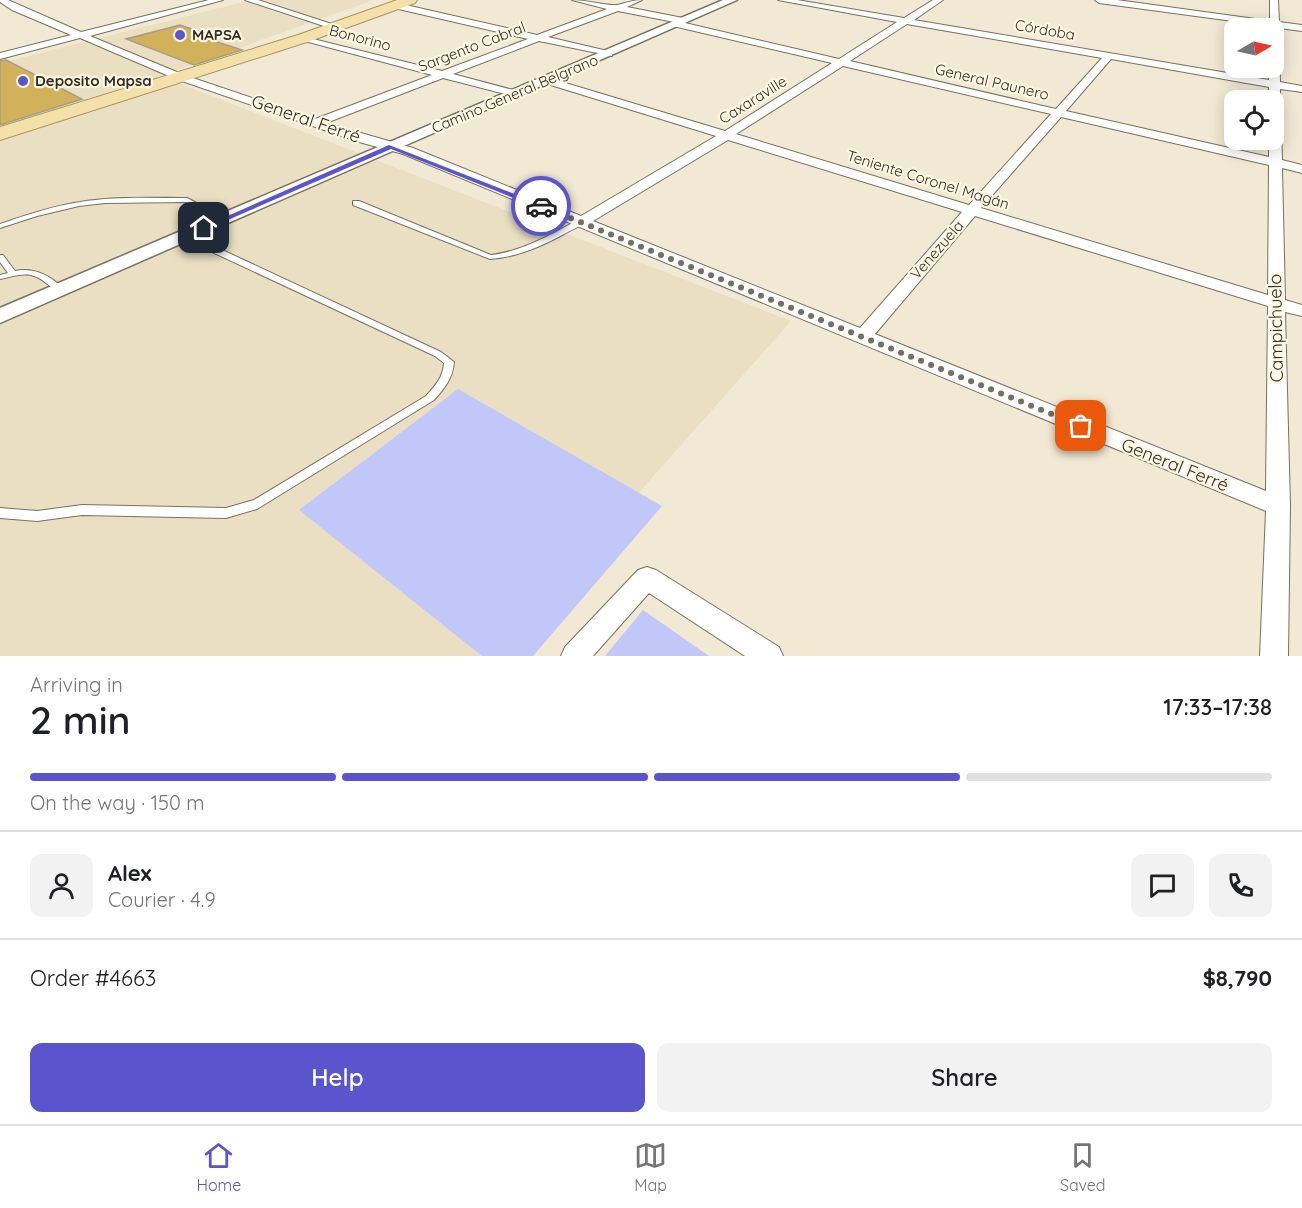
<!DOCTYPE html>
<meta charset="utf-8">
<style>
:root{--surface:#fff;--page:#f2f2f2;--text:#202124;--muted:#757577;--line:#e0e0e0;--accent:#5a55cd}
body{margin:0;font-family:Quicksand,sans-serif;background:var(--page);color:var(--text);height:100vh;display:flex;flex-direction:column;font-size:22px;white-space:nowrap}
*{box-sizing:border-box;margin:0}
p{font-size:20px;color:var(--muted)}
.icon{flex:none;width:33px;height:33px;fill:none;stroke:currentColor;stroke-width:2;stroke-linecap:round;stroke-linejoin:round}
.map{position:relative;height:656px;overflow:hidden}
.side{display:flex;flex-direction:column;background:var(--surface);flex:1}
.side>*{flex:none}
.needle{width:39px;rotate:81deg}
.tools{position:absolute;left:1224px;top:18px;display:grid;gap:12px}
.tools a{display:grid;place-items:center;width:60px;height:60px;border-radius:12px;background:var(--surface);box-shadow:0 3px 15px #0003;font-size:30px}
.pin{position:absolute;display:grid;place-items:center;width:51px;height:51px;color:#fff;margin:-26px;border-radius:12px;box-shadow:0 3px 9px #0006}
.courier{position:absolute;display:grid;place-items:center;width:60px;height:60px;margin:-30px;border:4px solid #5a55cd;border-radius:50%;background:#fff;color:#222;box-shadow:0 2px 8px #0007}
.head em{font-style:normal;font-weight:600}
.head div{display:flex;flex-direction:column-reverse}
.head{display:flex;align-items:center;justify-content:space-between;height:102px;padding:0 30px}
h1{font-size:39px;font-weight:600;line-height:45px}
.bar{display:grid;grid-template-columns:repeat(4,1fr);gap:9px 6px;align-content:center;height:72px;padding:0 30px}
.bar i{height:8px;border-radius:4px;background:var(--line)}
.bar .on{background:var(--accent)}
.bar p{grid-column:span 4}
.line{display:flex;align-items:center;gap:15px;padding:0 30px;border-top:2px solid var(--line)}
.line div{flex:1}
.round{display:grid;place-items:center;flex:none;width:63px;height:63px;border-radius:12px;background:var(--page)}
.cta{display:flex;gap:12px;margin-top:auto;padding:12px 30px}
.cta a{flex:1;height:69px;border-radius:12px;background:var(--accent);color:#fff;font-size:24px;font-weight:600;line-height:69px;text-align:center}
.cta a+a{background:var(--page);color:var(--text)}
.tabs{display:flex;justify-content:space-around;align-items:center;height:84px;border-top:2px solid var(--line);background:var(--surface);font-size:16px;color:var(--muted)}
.tabs a{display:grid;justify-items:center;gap:3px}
.tabs .on{color:var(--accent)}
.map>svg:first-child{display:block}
.built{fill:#eadfc3}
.green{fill:#c2c7f9}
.building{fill:#d1b159;stroke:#a69e8a;stroke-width:1.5}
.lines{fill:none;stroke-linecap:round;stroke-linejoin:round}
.service-casing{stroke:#78715e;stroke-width:2}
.minor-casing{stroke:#78715e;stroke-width:2}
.tertiary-casing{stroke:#78715e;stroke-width:3}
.primary-casing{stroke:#aa9458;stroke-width:2}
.service{fill:#fff;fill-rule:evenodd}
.minor{fill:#fff;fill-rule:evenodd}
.tertiary{fill:#fff;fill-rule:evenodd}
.primary{fill:#f3e0ab;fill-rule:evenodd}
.route{fill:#5a55cd}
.done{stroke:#746f63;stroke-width:6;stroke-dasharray:0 10.8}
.poi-dot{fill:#5a55cd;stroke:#fef6e1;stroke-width:2}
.labels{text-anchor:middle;stroke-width:4.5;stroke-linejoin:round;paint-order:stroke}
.far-street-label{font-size:15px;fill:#312e26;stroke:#fef6e1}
.far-poi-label{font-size:15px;font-weight:bold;fill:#312e26;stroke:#fef6e1;text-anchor:start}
.street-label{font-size:18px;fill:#312e26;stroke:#fef6e1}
</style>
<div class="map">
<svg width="1302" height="656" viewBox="0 0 1302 656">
<rect width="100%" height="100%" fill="#f1e9d4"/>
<!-- built -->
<path class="built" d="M251,0H374L160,76L791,321L494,656H0V63Z"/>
<!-- green -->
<path class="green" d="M458,389L662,506L533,656H482L299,510Z
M643,610L709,656H605Z"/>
<!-- building -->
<path class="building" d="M180,25L215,37L208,39L242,50L194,65L126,39Z
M6,60L82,99L0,125V61Z"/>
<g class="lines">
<defs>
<path id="service" d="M187,198L228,219L227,221H221L186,202L105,203L79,206L37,216L0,228V224C26,215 53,206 80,202C115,196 152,198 187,198Z
M353,201H359L491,255C523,251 550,235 578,220H581L585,222C579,227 571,230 564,234C540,247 517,257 490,259L353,205Z
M182,234H188L441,352L454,362C453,378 444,389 434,400L257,509L226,518L82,515L37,521L0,518V508L37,511L82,505L226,508L254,500L426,396C436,385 443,377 444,363L435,356L182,238Z
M0,255H3L15,271C35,267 51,276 65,290L64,292C53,292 45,279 34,276C23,272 11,277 0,279V275L8,273L0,262Z"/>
<path id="minor" d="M0,0H8L81,32L209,0H223L90,36L184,75L315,119L432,75L301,40V36L442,71L528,39L394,8L393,6L397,3L537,35L607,9L572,0C585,0 608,6 617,5C626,3 633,0 642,0L627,7L683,18L687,21L685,23L839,59L897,22L778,0H797L904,18L933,0H943L914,20L1269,80V68H1274V28H1270V26L1099,3L1095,0H1117L1270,21V0H1278L1279,22L1302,25V31L1279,28L1280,82L1302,86V92L1280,89L1282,160L1302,165V173L1282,168L1285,300L1302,305V316L1285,312L1290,506L1288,656H1260L1266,511L403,154L359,142L176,79L80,38L0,59V53L71,35L12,10L0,2ZM618,11L674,22L673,26L832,63L725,131L549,78H541V82L716,136L581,216L413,148L326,123L443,78L513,96L517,95V91L453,74L539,41L612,56V52L548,37ZM907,24L1102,58L1056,109L850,61ZM1111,59L1269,87V100H1274V140H1269V157L1066,111ZM843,66L1051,114L969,205L736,134ZM1061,117L1269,165L1268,295L981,208ZM728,140L962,212L860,328L593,221ZM975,216L1268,306L1266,491L875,334Z
M245,0H258L341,27L333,29Z
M647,567L656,570L779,647L783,656H745L649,593L593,656H561L565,647L638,570Z"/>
<path id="tertiary" d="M723,0H737L0,323V308Z"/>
<path id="primary" d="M397,0H417L415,3L310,41L0,140V127L298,35Z"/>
</defs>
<!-- service casing -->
<use href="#service" class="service-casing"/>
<!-- minor casing -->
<use href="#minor" class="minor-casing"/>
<!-- tertiary casing -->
<use href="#tertiary" class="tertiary-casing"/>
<!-- primary casing -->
<use href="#primary" class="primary-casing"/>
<!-- service -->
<use href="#service" class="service"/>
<!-- minor -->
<use href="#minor" class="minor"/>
<!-- tertiary -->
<use href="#tertiary" class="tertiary"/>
<!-- primary -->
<use href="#primary" class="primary"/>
</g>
<!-- route -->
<path class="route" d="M389,145L545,206L539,208L391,149L207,229L200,228Z"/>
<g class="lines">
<!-- done -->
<path class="done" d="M541,206L1081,426"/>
</g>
<!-- markers -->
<g class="poi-dot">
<circle cx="180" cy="35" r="6"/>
<circle cx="23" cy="81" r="6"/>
</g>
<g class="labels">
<!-- far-street labels -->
<g class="far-street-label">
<text transform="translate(1045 30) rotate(10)" y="5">Córdoba</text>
<text transform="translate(360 38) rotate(15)" y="5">Bonorino</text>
<text transform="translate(472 47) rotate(-21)" y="5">Sargento Cabral</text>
<text transform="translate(992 82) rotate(13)" y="5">General Paunero</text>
<text transform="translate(515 94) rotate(-23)" y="5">Camino General Belgrano</text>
<text transform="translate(753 100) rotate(-32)" y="5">Caxaraville</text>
<text transform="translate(928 180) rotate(17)" y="5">Teniente Coronel Magán</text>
<text transform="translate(937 250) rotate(-49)" y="5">Venezuela</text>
</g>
<!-- far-poi labels -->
<g class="far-poi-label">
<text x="192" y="40">MAPSA</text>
<text x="35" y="86">Deposito Mapsa</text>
</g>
<!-- street labels -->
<g class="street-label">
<text transform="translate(306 119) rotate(19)" y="6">General Ferré</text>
<text transform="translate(1276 328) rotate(-91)" y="6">Campichuelo</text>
<text transform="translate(1175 465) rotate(22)" y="6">General Ferré</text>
</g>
</g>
</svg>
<div class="tools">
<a><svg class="needle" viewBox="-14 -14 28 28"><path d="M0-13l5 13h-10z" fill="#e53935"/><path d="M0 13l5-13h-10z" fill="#757577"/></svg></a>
<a><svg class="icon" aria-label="locate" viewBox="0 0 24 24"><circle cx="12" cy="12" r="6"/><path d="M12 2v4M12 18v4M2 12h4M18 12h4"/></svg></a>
</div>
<div class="pin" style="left:1081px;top:426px;background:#ea580c"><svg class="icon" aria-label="bag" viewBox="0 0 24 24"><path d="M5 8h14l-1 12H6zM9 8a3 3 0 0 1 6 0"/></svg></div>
<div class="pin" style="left:204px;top:228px;background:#1f2937"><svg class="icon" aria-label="home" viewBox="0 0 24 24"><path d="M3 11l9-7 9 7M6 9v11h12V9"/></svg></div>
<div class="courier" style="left:541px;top:206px"><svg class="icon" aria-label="car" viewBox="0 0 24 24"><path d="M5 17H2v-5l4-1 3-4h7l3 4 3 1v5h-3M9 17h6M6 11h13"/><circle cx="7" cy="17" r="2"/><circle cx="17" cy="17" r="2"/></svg></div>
</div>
<section class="side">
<div class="head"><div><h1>2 min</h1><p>Arriving in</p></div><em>17:33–17:38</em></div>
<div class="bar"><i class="on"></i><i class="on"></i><i class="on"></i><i></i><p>On the way · 150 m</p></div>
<div class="line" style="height:108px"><a class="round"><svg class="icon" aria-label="person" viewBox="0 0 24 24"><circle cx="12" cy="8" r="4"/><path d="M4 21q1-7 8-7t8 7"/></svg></a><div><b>Alex</b><p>Courier · 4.9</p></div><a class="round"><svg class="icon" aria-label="chat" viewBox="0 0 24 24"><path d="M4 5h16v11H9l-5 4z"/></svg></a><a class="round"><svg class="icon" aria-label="phone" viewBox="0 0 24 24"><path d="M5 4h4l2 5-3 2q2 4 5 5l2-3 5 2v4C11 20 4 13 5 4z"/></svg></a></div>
<div class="line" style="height:78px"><div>Order #4663</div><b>$8,790</b></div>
<div class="cta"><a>Help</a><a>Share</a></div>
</section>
<nav class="tabs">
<a class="on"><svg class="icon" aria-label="home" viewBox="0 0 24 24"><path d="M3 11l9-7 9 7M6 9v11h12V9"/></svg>Home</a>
<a><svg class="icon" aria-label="map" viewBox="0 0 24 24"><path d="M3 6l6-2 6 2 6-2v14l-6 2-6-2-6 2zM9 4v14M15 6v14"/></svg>Map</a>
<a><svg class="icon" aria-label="saved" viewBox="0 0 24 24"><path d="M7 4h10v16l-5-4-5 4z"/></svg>Saved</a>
</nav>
